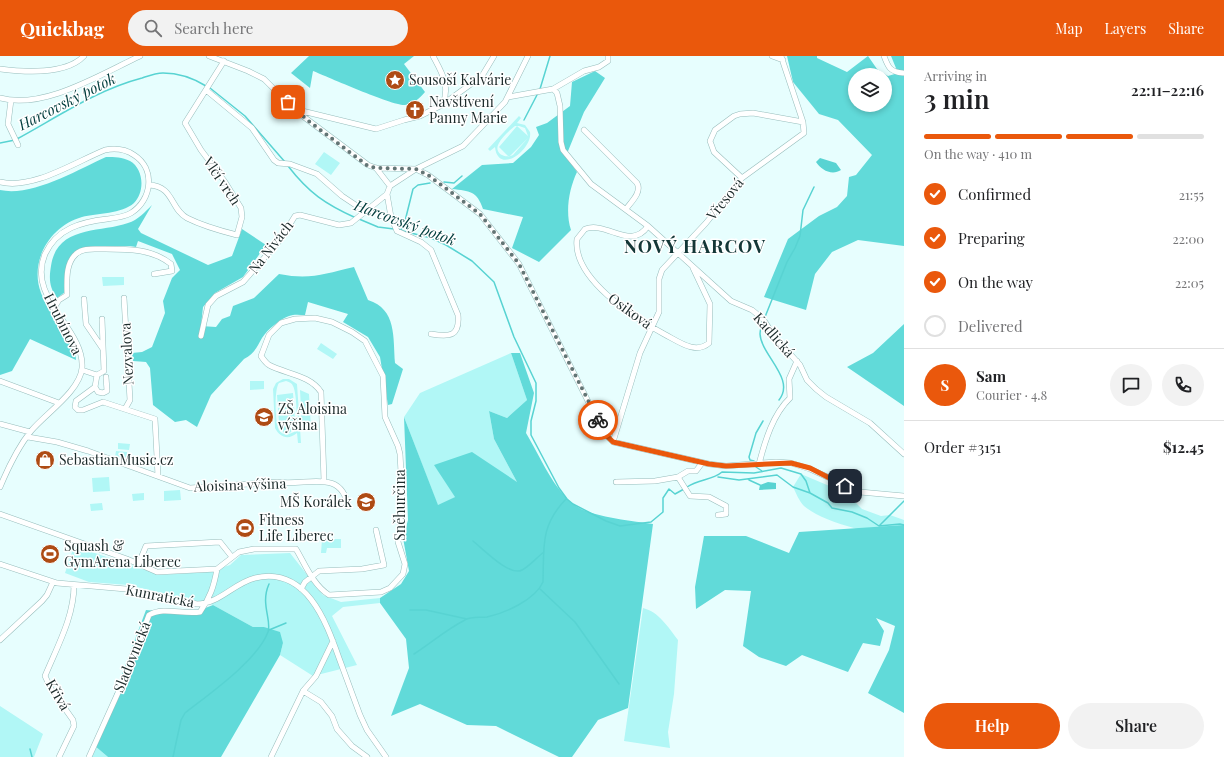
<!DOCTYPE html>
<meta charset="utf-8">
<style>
:root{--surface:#fff;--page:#f2f2f2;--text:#202124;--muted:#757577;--line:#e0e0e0;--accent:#ea580c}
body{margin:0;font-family:"Playfair Display",serif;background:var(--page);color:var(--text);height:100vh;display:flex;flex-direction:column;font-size:15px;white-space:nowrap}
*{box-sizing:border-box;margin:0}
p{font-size:13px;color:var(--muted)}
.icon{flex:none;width:22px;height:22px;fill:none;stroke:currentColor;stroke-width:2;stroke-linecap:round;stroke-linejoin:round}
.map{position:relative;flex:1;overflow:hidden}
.panel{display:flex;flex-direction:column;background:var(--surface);width:320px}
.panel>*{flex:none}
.fabs{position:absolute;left:848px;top:12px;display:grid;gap:8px}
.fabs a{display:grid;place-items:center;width:44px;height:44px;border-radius:50%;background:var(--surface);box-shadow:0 2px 6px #0003;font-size:20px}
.pin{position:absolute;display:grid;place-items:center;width:34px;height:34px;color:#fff;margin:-17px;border-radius:8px;box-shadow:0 2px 6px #0006}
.courier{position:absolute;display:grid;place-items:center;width:40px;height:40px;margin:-20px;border:3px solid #ea580c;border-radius:50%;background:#fff;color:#222;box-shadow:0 1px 5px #0007}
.headline em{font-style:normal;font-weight:600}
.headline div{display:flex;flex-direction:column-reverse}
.headline{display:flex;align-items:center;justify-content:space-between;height:68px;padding:0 20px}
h1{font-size:26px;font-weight:600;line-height:30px}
.bar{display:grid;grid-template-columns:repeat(4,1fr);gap:6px 4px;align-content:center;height:48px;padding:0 20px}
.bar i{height:5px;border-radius:3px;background:var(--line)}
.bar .active{background:var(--accent)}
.bar p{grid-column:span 4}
.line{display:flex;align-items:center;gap:10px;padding:0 20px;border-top:1px solid var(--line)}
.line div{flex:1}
.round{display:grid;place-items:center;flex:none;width:42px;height:42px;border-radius:21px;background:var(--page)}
ol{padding:0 20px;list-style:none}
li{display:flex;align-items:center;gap:12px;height:44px}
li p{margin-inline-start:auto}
li .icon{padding:4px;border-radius:50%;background:var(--accent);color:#fff;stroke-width:4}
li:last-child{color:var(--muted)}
li i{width:22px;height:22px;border:2px solid var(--line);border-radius:50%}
.action{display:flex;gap:8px;margin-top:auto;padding:8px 20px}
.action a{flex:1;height:46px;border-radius:24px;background:var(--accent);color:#fff;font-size:16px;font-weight:600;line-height:46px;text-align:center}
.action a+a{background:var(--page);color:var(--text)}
header{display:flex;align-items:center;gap:24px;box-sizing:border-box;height:56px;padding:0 20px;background:var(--accent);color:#fff}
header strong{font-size:19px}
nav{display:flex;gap:22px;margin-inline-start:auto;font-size:14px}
.search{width:280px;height:36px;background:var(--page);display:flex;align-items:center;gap:10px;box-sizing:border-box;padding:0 14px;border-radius:22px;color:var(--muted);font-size:15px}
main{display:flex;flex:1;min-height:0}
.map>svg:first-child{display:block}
.green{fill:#b1f7f6;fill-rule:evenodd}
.forest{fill:#61dad9;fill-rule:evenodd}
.water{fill:#58d3d2}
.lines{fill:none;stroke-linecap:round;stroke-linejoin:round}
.stream{stroke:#58d3d2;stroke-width:1.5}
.minor-casing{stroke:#97bdbc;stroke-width:6}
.minor{stroke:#fff;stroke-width:5}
.done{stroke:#637575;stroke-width:4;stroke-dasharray:0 7.2}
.route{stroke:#ea580c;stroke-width:5}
.labels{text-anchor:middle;stroke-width:3;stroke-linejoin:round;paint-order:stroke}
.poi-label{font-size:14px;fill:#1c2b2b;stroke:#fff;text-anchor:start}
.street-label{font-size:14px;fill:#1c2b2b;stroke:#fff}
.water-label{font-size:15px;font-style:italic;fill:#003d3d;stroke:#fff}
.district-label{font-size:18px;font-weight:bold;letter-spacing:1px;fill:#133737;stroke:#fff}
</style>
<header>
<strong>Quickbag</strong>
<div class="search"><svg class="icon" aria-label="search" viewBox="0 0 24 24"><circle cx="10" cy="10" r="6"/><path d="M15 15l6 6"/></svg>Search here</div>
<nav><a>Map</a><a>Layers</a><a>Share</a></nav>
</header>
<main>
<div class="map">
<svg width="904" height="701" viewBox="0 0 904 701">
<rect width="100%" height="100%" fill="#e7fefe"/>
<!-- green -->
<path class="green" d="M519,60L521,62L517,67L525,69L530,76C533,93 498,120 495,91L490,95L488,93ZM515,70H519L525,72L528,80L517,70L499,91L509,101L528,82L513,99C505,103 493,97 499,87C502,81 510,74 515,70Z
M324,96L340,107L331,119L315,108Z
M102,221H124V229L103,230Z
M321,287L337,298L333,303L317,293Z
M511,297L527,344L507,362L489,355L494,383L517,426L455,441L438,450L404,361L420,337Z
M283,323H289L297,328L301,387H298L297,377C289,384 280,382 275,372L273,333L276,327ZM286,325C289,326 292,327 293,330C297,337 298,371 294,376L287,379C283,378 281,377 279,374C275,367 274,333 279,327Z
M250,325H264V333L250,334Z
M300,334L309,338L311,373H302Z
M293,337L295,365L279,366L277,339Z
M281.5 372a5.5 5.5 0 1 1 11 0a5.5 5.5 0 1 1-11 0Z
M118,387L130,388L129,394L118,393Z
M116,395L127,396V402L115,401Z
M801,418L846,437L862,453L881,460L890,459L904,464V483C877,478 825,468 804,450C799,445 796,437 793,431Z
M109,421L110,435L93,436L92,422Z
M180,434L181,444L164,445V435Z
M144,437V444L133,445L132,438Z
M102,447L103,454L91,455L90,448Z
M322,483H341V492H327L326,497H321Z
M74,490L160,519L208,516L230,509L241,499L290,497L323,539L341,546L380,542V547L343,551L332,560L357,609L313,620L280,599L283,587L264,571H253L213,549L128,529L89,526L65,517Z
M643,552C659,556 668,571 678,584L674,638L668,676L670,692L624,685Z
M0,650L43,678L34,701H0Z
M95,690L108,701H90Z"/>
<!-- forest -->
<path class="forest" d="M309,0H414L404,8L425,36C419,43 414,47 405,49C393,50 328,21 313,15L310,32L291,17Z
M787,0H817V2L847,16L868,0L877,13L888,20L898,17L891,0H904V190L858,184L832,196L815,218L806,254L764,241L788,183L819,160L837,151L847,140L849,121L856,119L872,99L838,64L819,58L793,26ZM855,19H885V49H855Z
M595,15L605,22L584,56L566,100L577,116C569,133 565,156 571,174L539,206L512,192L523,161L483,153C477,135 470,135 452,133L482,109L513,107L531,91L539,79L536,71L547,67L570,50L572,26Z
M106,101C115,101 122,101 130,105C144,113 145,136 134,147C122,158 97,157 82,161C50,170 29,205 41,237C49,257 64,276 75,294L76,304L30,283L12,315L0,319V134C32,141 77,114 106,101Z
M152,149L138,173L141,177L208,209L232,200L242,173L266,189L243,221L215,237L203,251L201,270L216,271L222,263L230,260L233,250L254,242L279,218C310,224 324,218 354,211L368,244C397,253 393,282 395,307L403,313L392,348L388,349L380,301L368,281L343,266L348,258L308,246L305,259C300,259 294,258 289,260C280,263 267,274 262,282C257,291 254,298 244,303L211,339L197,371L186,364L175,366L153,349L150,312L146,306L133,305L132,297L142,296L152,291L165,257L163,245L172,222L180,214L172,198L138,185L136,191L130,190C89,191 62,182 65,236L57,242C49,231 49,222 51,210C57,169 100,177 128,167C138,164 145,156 152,149Z
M904,268V350L847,311L873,297Z
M511,297H520L534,337L526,377C540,400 554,435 576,450C591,461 634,465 653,468L628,652L598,664L572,701H559L496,670L467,669L420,648L391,660L409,612L406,583L380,547V542L401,528L409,515L403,482L408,464L404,361L438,449L455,441L434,409L472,396L517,426L494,383L489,355L507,362L527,344Z
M904,469V657L868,637L889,594L895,570L876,562L884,575L880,590L863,587L848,616L802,599L786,610L759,601L743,590L751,535L725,534L696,553L695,531L704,480H746L789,497L799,476Z
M213,549L253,571H264L280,576L283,587L280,599L221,701H108L95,690L146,554L190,558Z"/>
<!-- water -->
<path class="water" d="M820,102L836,107L841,114C832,120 821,114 816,106Z
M768,426L776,427V433L759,434L760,429Z"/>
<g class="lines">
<!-- stream -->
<path class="stream" d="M210,32L245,60L285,106
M540,33L550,0
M524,64L538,37
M0,87L15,84C56,62 96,34 142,22C148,20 156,17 163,17C179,17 193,22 206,30
M288,110C309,137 325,148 356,162
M444,126L454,127L462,120
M359,163L378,171L394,173
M399,174L431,182L446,189L472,205L494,226L514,281L536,327V345L531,365V379L559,432L567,443L573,448L606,465L620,470L651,466L663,456V442L669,433L675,438L684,433
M401,174L404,169L413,133L418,129L430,127
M765,261L787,206L795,192L800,180L803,154L814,131
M762,265C762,269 760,274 760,278C761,299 796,323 779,344
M754,405L750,404L749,401L756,377L763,365
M756,411L762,415
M718,421L739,424L777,419L793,431L810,437
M749,424L760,429
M687,431C699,423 713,424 722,416L754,417L781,412L801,418L806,425L810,437L828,447L832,452L852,456L867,462L879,470L900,468L904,469
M880,469L904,445
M473,485C483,493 510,521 522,514C530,510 537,501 544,496
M540,533L575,566L619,628
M410,554H426L467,563
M269,574L286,567
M414,598C431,587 447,573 465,564C471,560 480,562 487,561C505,557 535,544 543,526C544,491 540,470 566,443
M30,693L32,701
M173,701L181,664L185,657C209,638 257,605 268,576C272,564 260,548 269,528"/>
<defs>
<path id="minor" d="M209,0L248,15L264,23L296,55L368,109L376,112L416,113L428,119L480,158L519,208L604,377L613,386L709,408L726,410L776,406L791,407L810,413L860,436L904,440
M433,0C442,17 450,29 443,48
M772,0L783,4
M884,0C888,11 890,16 903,17
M0,13C23,16 66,19 84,0
M553,33L557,37L560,50L561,86L563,94L591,128L648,170L731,245L752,254L763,263L774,280L800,309L807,324L816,333L826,341L870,367L904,398
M206,34L252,72L274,104L278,107L290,108L317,118L342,140L366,156
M508,41L553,33L584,15L599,11L608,5V0
M0,42C44,54 101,18 140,0
M11,44L8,68L18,89
M294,53L376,73L404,64L420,60L442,49L482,20L494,0
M584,74L637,127C642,136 632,145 626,153
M376,112L390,130
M742,122L714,96L710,85L715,74L734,60L740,58L753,57L803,66
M0,126C33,134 75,106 105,94C115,92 125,93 134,99C156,113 152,144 131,157C124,161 115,162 107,163C82,166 57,172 45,198C26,243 85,272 82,312C80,335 45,358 31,375C18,391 8,412 0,431
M149,129C174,130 170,153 187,162C201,169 221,175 237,179L242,161L241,152L225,126L201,94L185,67L224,5
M387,138L391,161L397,175L421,186L431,194L458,259C460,281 449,281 431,278
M648,170C631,195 607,165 585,173L577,183C572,222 634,262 664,278C678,285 695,299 709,287L710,248L693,212
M124,242L130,344L125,353
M84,243L86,268L103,293
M54,252L59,244L67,239C67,225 65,208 76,198C83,192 92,193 100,193C125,193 151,192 171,208L172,215L154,218
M201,280L208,249L216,240L243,226L280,184L295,160L300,159L339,169L351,167L387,138L390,130L416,113L463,90L505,46L528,0
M82,314L97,319L104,315L102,263
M97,319L95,331L98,336L103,337L107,335L106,321
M0,325L59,347
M95,331L76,345L75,351L78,354H83L103,346L155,363L158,420
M0,368L30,376
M28,381L57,386L88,395L190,432L277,426C305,431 342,411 348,451
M613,386L640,297L659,256V223L662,214L706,167L742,122L804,77L803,66L781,0
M759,408C765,385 773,358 790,342L789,323L797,305
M678,421L690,440L709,441L726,450V458L718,459
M616,426L655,425L678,421L688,415H696L702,407
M0,458L127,503L157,516L217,513L239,496L254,493H296C305,508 313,529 329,539L381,536L390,532L403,518L405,508L398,486L401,464L402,435L400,398L398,390L385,361L383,320L365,285L352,276L332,266L315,262L295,263L281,267L269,279L261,300C263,303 266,307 269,309C286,318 310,319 321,336L324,425
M139,507L146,490L220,486L232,501
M0,508L57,527L126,533L197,548C219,548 234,527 255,522C306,510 326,565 339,602C346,621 353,640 360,659L367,674L386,701
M301,533L305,526L319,515L362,513L384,509L376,474
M0,584L42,545L47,539L53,526
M303,635L321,646L332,660L337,673L352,690L367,701
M59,701L74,670L73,664L51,633L45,620C57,591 74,561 74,529
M89,701L127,617L149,559C163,550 183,559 200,556C210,542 214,530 217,513
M271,701L303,635L316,620L333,585"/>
</defs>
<!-- minor casing -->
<use href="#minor" class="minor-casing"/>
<!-- minor -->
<use href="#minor" class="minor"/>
</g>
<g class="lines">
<!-- done -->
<path class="done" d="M288,46L306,63L368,110L376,112L416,113L428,119L480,158L519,208L598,364"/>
<!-- route -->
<path class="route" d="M598,364L604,377L613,386L709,408L726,410L791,407L810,412L845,430"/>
</g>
<!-- icons -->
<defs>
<symbol id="sight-disc" viewBox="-11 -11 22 22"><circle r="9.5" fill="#ae4b14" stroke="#fff"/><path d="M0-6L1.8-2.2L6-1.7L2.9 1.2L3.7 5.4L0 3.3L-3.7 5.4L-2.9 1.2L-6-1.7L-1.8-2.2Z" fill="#fff"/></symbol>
<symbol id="church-disc" viewBox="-11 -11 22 22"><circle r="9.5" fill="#ae4b14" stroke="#fff"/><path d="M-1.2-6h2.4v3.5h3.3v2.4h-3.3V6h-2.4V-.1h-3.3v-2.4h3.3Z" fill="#fff"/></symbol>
<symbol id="school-disc" viewBox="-11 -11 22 22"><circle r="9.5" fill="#ae4b14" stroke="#fff"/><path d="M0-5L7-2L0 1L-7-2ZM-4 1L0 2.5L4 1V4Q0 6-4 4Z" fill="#fff"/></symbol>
<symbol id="shop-disc" viewBox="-11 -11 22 22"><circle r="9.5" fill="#ae4b14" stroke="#fff"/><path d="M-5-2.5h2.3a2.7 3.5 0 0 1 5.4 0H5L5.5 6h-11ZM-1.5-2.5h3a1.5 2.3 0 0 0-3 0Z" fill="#fff"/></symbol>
<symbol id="stadium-disc" viewBox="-11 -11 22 22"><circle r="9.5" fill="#ae4b14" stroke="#fff"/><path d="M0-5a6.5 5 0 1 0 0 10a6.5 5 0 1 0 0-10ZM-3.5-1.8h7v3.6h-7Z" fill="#fff"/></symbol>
</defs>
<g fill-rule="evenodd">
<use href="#sight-disc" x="384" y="13" width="22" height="22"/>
<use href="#church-disc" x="404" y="43" width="22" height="22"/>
<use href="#school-disc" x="253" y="350" width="22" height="22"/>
<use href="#shop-disc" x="34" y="393" width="22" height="22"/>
<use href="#school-disc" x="355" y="435" width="22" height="22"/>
<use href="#stadium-disc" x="234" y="461" width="22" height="22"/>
<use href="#stadium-disc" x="39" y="487" width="22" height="22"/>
</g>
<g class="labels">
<!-- poi labels -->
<g class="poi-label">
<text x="409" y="29">Sousoší Kalvárie</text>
<text x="429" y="51">Navštívení<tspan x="429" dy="16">Panny Marie</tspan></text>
<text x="278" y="358">ZŠ Aloisina<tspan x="278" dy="16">výšina</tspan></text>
<text x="59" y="409">SebastianMusic.cz</text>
<text x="352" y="451" text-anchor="end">MŠ Korálek</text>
<text x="259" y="469">Fitness<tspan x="259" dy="16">Life Liberec</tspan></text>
<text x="64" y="495">Squash &amp;<tspan x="64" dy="16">GymArena Liberec</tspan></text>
</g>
<!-- street labels -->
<g class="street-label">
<text transform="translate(222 125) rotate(56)" y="5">Vlčí vrch</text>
<text transform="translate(725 143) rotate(-51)" y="5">Vřesová</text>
<text transform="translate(271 191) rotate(-52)" y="5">Na Nivách</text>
<text transform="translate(630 255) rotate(36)" y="5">Osiková</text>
<text transform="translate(63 268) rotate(63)" y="5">Hrubínova</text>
<text transform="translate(774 279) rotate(49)" y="5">Kadlická</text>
<text transform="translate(127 298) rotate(-93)" y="5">Nezvalova</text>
<text transform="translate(240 429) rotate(-2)" y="5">Aloisina výšina</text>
<text transform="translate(400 449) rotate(-90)" y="5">Sněhurčina</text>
<text transform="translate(160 540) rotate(11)" y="5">Kunratická</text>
<text transform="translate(132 601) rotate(-68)" y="5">Sladovnická</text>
<text transform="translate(58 639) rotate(60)" y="5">Křivá</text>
</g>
<!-- water labels -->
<g class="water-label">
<text transform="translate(67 46) rotate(-27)" y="5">Harcovský potok</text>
<text transform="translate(405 167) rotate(20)" y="5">Harcovský potok</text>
</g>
<!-- district labels -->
<g class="district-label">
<text x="695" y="197">NOVÝ HARCOV</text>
</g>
</g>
</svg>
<div class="fabs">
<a><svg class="icon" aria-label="layers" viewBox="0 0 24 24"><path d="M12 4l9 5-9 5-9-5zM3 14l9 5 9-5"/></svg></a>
</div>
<div class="pin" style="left:288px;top:46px;background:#ea580c"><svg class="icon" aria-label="bag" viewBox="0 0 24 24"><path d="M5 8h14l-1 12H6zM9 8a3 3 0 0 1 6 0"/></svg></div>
<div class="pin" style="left:845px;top:430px;background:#1f2937"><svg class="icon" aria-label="home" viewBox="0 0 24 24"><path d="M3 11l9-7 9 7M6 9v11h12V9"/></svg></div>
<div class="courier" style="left:598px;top:364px"><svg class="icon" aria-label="bike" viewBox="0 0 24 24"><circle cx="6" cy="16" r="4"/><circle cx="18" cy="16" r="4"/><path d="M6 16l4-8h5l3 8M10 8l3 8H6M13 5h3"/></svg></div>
</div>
<section class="panel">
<div class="headline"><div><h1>3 min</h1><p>Arriving in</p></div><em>22:11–22:16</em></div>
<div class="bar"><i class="active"></i><i class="active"></i><i class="active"></i><i></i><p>On the way · 410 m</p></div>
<ol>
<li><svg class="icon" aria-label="check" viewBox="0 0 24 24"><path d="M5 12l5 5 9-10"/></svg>Confirmed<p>21:55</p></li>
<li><svg class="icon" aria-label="check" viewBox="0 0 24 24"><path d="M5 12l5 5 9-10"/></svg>Preparing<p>22:00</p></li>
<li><svg class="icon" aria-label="check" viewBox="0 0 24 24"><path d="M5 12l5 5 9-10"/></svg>On the way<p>22:05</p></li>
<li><i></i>Delivered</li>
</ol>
<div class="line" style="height:72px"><b class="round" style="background:var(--accent);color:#fff">S</b><div><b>Sam</b><p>Courier · 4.8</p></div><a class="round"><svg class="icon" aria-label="chat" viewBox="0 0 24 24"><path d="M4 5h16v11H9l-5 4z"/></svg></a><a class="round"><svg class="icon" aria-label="phone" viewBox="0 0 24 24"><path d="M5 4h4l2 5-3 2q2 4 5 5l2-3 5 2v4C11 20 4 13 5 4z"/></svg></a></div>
<div class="line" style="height:52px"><div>Order #3151</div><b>$12.45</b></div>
<div class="action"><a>Help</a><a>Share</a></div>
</section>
</main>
